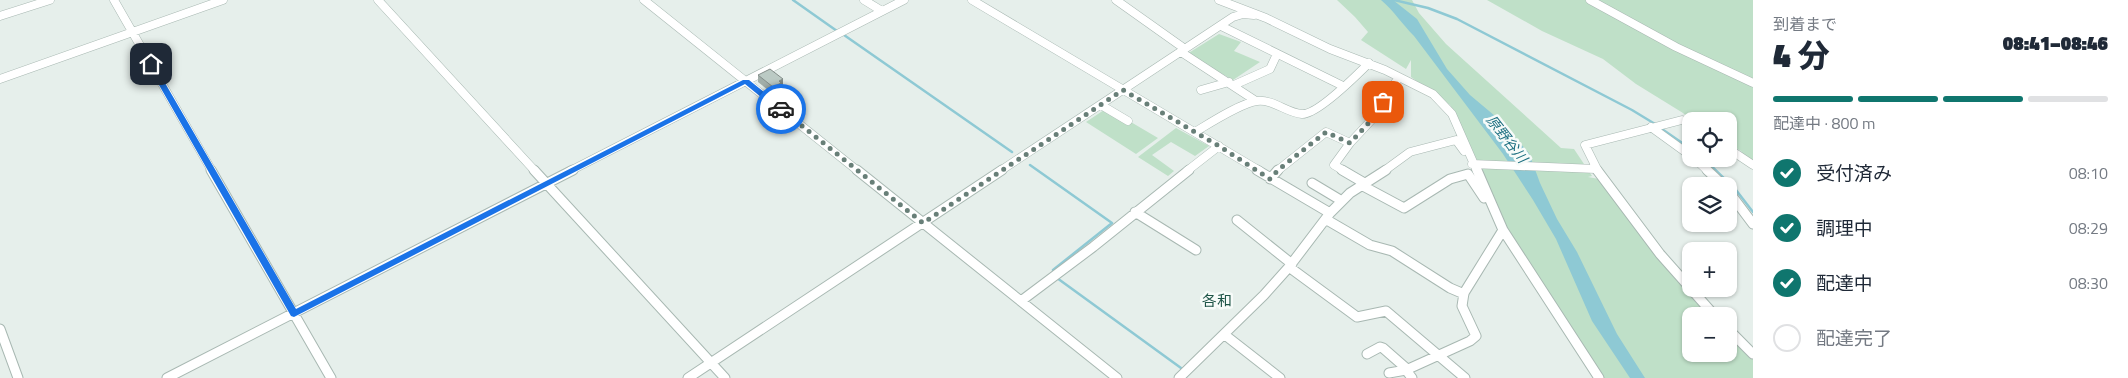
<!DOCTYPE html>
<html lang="ja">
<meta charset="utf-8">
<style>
:root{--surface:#fff;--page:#f2f2f3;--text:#1f2937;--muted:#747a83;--line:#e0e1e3;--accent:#0f766e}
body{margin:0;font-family:"Titillium Web","Noto Sans JP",sans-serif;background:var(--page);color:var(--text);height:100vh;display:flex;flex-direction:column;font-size:19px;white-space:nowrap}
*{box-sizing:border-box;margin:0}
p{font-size:16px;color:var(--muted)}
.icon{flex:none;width:28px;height:28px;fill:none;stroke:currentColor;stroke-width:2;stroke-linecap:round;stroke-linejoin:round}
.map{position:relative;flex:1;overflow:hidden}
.panel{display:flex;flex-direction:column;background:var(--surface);width:375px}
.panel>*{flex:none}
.fabs{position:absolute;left:1682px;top:112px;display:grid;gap:10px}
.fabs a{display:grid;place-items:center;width:55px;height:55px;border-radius:10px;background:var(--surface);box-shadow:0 1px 4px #0004;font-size:25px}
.pin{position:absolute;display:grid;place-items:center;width:42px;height:42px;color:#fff;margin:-21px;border-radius:10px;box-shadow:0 2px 8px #0006}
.courier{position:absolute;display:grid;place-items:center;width:50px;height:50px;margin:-25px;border:4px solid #1a73e8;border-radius:50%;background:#fff;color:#222;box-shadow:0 1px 6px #0007}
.headline em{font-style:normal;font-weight:800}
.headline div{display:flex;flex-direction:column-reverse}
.headline{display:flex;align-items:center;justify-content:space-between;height:85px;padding:0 20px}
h1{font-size:32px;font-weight:800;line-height:38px}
.bar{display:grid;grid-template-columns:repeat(4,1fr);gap:8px 5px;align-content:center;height:60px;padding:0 20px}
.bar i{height:6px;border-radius:4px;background:var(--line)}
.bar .active{background:var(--accent)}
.bar p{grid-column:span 4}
ol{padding:0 20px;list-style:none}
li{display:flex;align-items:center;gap:15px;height:55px}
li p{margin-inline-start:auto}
li .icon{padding:5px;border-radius:50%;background:var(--accent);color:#fff;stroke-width:4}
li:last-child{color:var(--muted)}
li i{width:28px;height:28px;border:2px solid var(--line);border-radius:50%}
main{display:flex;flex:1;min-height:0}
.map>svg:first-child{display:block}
.green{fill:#bfe0c8}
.water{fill:#8ec9d4}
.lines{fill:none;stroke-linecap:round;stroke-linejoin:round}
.stream{stroke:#8ec9d4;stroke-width:2.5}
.minor-far1-casing{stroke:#a8b8b2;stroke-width:9}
.minor-casing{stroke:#a8b8b2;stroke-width:11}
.minor-far1{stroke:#fff;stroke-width:8}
.minor{stroke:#fff;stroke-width:9}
.wall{fill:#a1aea9}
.shaded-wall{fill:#838d89}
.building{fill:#bbcac4;stroke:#838d89}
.route{fill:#1a73e8}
.done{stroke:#687f78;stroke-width:5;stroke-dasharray:0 9}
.labels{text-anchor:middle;stroke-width:5;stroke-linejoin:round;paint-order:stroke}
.water-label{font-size:14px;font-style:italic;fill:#1c6f80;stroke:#f7fbf9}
.quarter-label{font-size:15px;fill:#1f5548;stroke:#f7fbf9}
</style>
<main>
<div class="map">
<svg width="1753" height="378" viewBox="0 0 1753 378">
<rect width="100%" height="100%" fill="#e6efeb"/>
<!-- green -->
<path class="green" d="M1337,0H1412L1419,13L1446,44L1561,148L1574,149L1592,176L1588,177L1599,179L1716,316H1691V354H1729V330L1753,351V378H1599L1503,230L1450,105L1411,77V60L1406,69L1361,40L1368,32L1355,17Z
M1487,0H1753V170L1741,151L1729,144V121H1692L1683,113L1636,84L1603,59L1542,31Z
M1219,34L1241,42L1234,51L1260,62L1233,80L1187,54Z
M1107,108L1158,138L1136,154L1086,122Z
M1176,128L1209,146L1195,156L1171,142L1152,155L1174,171L1168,176L1138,157Z"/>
<!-- water -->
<path class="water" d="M1381,0H1393L1417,19L1447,69L1470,95L1495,116L1529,153L1540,183L1557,219L1577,252L1617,334L1645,378H1630L1592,321L1556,239L1533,200L1503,154L1414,36C1402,24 1394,11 1381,0Z"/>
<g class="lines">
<!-- stream -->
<path class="stream" d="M793,0L837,31
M1394,0L1428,8L1457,19L1632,110L1655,124
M844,35L1012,152
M1659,127L1691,149
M1704,159L1736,190L1753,212
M1030,165L1112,223L1053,270
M1057,278L1181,368"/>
<defs>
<path id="minor-far1" d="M114,0L212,171
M378,0L535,171
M644,0L858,171
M864,0L882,11
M972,0L1260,171
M1116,0L1185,49
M1219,0L1266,18L1330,49L1385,70L1433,94L1452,114L1477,171
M1590,0L1676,47L1753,83
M0,16L50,0
M1221,26L1343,86
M1181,52L1256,101
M0,79L223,0
M1234,85L1270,69L1277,54
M1201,90L1229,82
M1101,105L1128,121
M1651,127L1691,156
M1195,132C1210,123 1241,103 1257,101C1273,99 1287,113 1302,114C1317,115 1358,74 1369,63
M1729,149L1753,165
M1695,159L1708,171
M1472,164L1596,169
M570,171L904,0
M1000,171L1233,17L1243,14L1254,15
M1187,171L1219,146
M1277,171L1326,132L1350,143
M1344,171L1334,165L1350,143L1378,113L1398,78
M1384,171L1410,152L1456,140L1464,151
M1598,171L1585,145L1682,120L1691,125"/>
<path id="minor" d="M211,170L331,378
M534,170L725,378
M857,170L1117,378
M1257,170L1330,213
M1342,170L1366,184
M1477,170L1503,230L1599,378
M1597,170L1660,254L1715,316
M1707,170L1724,186
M1270,179L1278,170
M1312,183L1342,201
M1363,186L1404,208L1450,179L1468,174L1484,198
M1729,192L1753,224
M1135,212L1196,250
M1237,220L1292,264
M1327,220L1370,245L1392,251L1450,288L1464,294
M1289,267L1357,317L1386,311L1465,378
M1021,301L1093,247L1189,170
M0,329L18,378
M1729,330L1753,354
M1225,335L1280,378
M1367,354L1380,347L1383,348L1407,369
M1389,373L1406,370
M167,378L573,170
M688,378L1002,170
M1179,378L1264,295L1289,267L1330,213L1350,193L1386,170
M1412,378L1406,370L1470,341L1476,336L1462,306L1464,293L1503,230"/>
</defs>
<!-- minor-far1 casing -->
<use href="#minor-far1" class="minor-far1-casing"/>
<!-- minor casing -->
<use href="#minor" class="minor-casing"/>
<!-- minor-far1 -->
<use href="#minor-far1" class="minor-far1"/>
<!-- minor -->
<use href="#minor" class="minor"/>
</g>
<!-- wall -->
<path class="wall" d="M758,75L783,79V86L782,87V90L773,94L758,82Z"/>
<!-- shaded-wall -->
<path class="shaded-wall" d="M783,79V86L782,87V90L773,94V87L779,81Z"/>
<!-- building -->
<path class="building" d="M770,69L783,79L779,81L781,83L773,87L758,75Z"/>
<!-- route -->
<path class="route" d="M148,62L154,64L296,309L743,80H749L785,109L778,111L745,84L294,317L291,316L147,64Z"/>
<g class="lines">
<!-- done -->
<path class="done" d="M781,109L923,223L1123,90L1219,146L1270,179L1278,170L1326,132L1350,143L1378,113L1383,102"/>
</g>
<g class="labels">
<!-- water labels -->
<g class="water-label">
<text transform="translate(1507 139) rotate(52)" y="5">原野谷川</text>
</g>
<!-- quarter labels -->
<g class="quarter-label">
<text x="1217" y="306">各和</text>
</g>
</g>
</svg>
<div class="fabs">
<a><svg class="icon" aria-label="locate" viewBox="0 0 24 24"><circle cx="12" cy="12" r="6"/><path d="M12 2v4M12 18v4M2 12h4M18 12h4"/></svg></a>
<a><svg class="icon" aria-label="layers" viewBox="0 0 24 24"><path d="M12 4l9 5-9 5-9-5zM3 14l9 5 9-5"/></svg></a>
<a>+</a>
<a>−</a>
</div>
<div class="pin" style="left:1383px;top:102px;background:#ea580c"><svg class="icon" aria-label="bag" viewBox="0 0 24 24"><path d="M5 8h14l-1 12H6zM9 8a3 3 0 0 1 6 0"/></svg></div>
<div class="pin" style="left:151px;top:64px;background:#1f2937"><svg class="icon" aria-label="home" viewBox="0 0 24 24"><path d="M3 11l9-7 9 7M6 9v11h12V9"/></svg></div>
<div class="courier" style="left:781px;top:109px"><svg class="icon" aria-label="car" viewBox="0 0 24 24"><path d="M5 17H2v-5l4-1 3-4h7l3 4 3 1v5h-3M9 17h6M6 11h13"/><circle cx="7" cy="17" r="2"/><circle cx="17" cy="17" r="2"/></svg></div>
</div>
<section class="panel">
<div class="headline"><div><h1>4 分</h1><p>到着まで</p></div><em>08:41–08:46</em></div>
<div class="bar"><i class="active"></i><i class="active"></i><i class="active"></i><i></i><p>配達中 · 800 m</p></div>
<ol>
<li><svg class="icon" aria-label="check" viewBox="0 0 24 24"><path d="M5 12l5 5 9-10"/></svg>受付済み<p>08:10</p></li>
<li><svg class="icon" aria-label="check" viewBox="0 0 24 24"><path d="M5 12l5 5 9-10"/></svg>調理中<p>08:29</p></li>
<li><svg class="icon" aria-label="check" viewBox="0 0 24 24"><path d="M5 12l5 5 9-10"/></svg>配達中<p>08:30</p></li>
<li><i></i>配達完了</li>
</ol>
</section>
</main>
